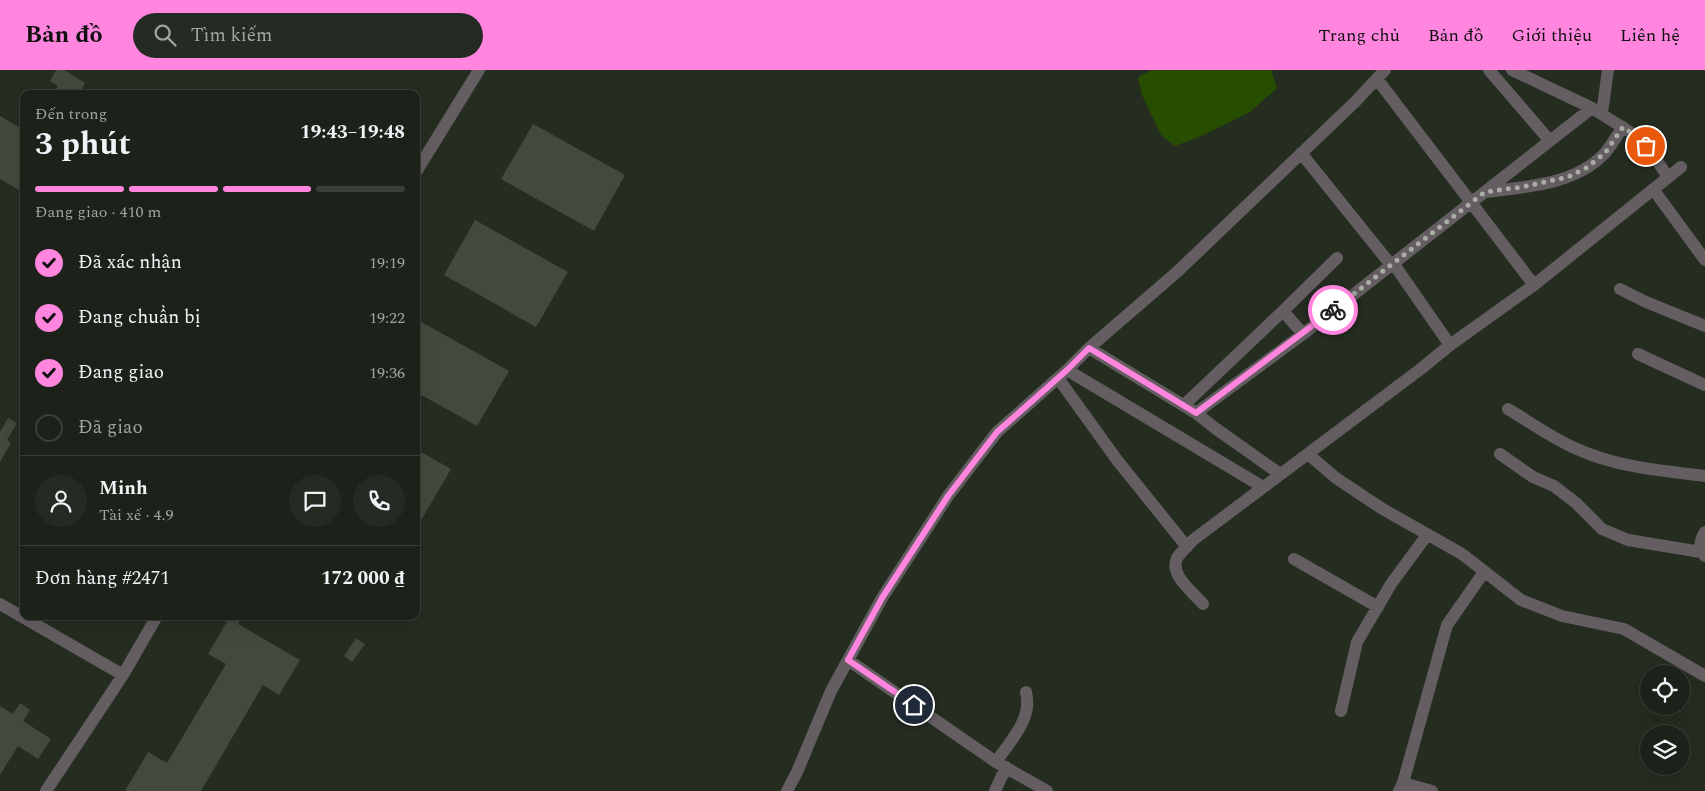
<!DOCTYPE html>
<html lang="vi">
<meta charset="utf-8">
<style>
:root{--surface:#1c2219;--page:#252a22;--text:#f1f3f6;--muted:#a0a4a2;--line:#3a3f38;--accent:#ff85df}
body{margin:0;font-family:Spectral,serif;background:var(--page);color:var(--text);height:100vh;display:flex;flex-direction:column;font-size:19px;white-space:nowrap}
*{box-sizing:border-box;margin:0}
p{font-size:16px;color:var(--muted)}
.icon{flex:none;width:28px;height:28px;fill:none;stroke:currentColor;stroke-width:2;stroke-linecap:round;stroke-linejoin:round}
.map{position:relative;flex:1;overflow:hidden}
.sheet{position:absolute;left:20px;top:20px;width:400px;height:530px;display:flex;flex-direction:column;background:var(--surface);border-radius:10px;box-shadow:0 5px 20px #0002,0 0 0 1px var(--line)}
.sheet>*{flex:none}
.fabs{position:absolute;left:1640px;top:595px;display:grid;gap:10px}
.fabs a{display:grid;place-items:center;width:50px;height:50px;border-radius:50%;background:var(--surface);box-shadow:0 5px 20px #0002,0 0 0 1px var(--line);font-size:25px}
.pin{position:absolute;display:grid;place-items:center;width:42px;height:42px;color:#fff;margin:-21px;border:2px solid #fff;border-radius:50%;box-shadow:0 1px 5px #0007}
.courier{position:absolute;display:grid;place-items:center;width:50px;height:50px;margin:-25px;border:4px solid #ff85df;border-radius:50%;background:#fff;color:#222;box-shadow:0 1px 6px #0007}
.overview em{font-style:normal;font-weight:700}
.overview div{display:flex;flex-direction:column-reverse}
.overview{display:flex;align-items:center;justify-content:space-between;height:85px;padding:0 15px}
h1{font-size:32px;font-weight:700;line-height:38px}
.bar{display:grid;grid-template-columns:repeat(4,1fr);gap:8px 5px;align-content:center;height:60px;padding:0 15px}
.bar i{height:6px;border-radius:4px;background:var(--line)}
.bar .active{background:var(--accent)}
.bar p{grid-column:span 4}
.line{display:flex;align-items:center;gap:12px;padding:0 15px;border-top:1px solid var(--line)}
.line div{flex:1}
.round{display:grid;place-items:center;flex:none;width:52px;height:52px;border-radius:26px;background:var(--page)}
ol{padding:0 15px;list-style:none}
li{display:flex;align-items:center;gap:15px;height:55px}
li p{margin-inline-start:auto}
li .icon{padding:5px;border-radius:50%;background:var(--accent);color:#111;stroke-width:4}
li:last-child{color:var(--muted)}
li i{width:28px;height:28px;border:2px solid var(--line);border-radius:50%}
header{display:flex;align-items:center;gap:30px;box-sizing:border-box;height:70px;padding:0 25px;background:var(--accent);color:#111}
header strong{font-size:24px}
nav{display:flex;gap:28px;margin-inline-start:auto;font-size:18px}
.search{width:350px;height:45px;background:var(--page);display:flex;align-items:center;gap:12px;box-sizing:border-box;padding:0 18px;border-radius:28px;color:var(--muted);font-size:19px}
.map>svg:first-child{display:block}
.water{fill:#274d00}
.building{fill:#424a3d}
.lines{fill:none;stroke-linecap:round;stroke-linejoin:round}
.minor{stroke:#645e62;stroke-width:12}
.done{stroke:#a8aea4;stroke-width:5;stroke-dasharray:0 9}
.route{stroke:#ff85df;stroke-width:6}
</style>
<header>
<strong>Bản đồ</strong>
<div class="search"><svg class="icon" aria-label="search" viewBox="0 0 24 24"><circle cx="10" cy="10" r="6"/><path d="M15 15l6 6"/></svg>Tìm kiếm</div>
<nav><a>Trang chủ</a><a>Bản đồ</a><a>Giới thiệu</a><a>Liên hệ</a></nav>
</header>
<div class="map">
<svg width="1705" height="721" viewBox="0 0 1705 721">
<rect width="100%" height="100%" fill="#252d21"/>
<!-- water -->
<path class="water" d="M1152,0H1271L1277,18L1250,42L1199,67L1175,76L1161,65L1142,25L1138,7Z"/>
<!-- building -->
<path class="building" d="M56,0H64L85,13L79,24H53L58,16L50,11Z
M0,46L24,60V123L0,109Z
M533,54L625,105L594,161L501,109Z
M475,150L568,202L536,257L444,205Z
M416,249L509,301L477,356L416,322Z
M8,348L17,353L7,370L11,373L0,392V362Z
M416,379L451,399L416,459Z
M230,546H242L238,554L300,590L279,625L263,615L201,721H125L148,682L167,693L226,594L208,584Z
M356,568L365,574L352,592L344,586Z
M20,633L30,640L23,651L51,669L38,689L18,676L0,705V636L13,644Z"/>
<g class="lines">
<!-- minor -->
<path class="minor" d="M1489,0L1550,71
M1512,0L1592,38L1633,64L1647,76L1668,107
M1377,9L1534,215
M1602,43L1608,0
M1301,83L1391,195
M416,102L479,0
M1653,119L1705,190
M1485,122C1526,117 1575,115 1605,83C1612,75 1617,65 1623,57
M1393,193L1450,275
M1620,219L1646,232L1705,256
M1303,264L1283,241L1337,188
M1089,278L1196,343L1303,264L1592,38
M1638,284L1705,315
M1067,300L1263,417
M1058,308L1117,390L1187,477
M1184,335L1283,241
M1508,339C1530,352 1553,369 1577,379C1616,397 1663,401 1705,406
M1196,343L1215,358L1280,404
M1308,384L1336,408L1381,438L1462,484L1521,530L1562,546L1624,559L1705,606
M1500,384L1533,407L1554,416L1576,433L1602,459L1628,470L1701,482
M1705,462C1700,470 1698,479 1705,486
M1294,489L1378,537
M0,534L123,605
M1203,534C1193,522 1169,505 1177,488C1181,482 1188,476 1193,470L1422,298L1450,275L1534,215L1681,97
M848,590L996,692L1047,721
M1341,641L1357,572L1391,514L1427,465
M996,692C1010,671 1033,649 1026,622
M1403,713L1432,721
M46,721L123,605L157,546
M787,721L797,702L831,621L882,528L948,426L997,362L1067,300L1089,278L1177,202L1355,32L1385,0
M995,721L1006,697
M1399,721L1403,713L1447,555L1484,502"/>
</g>
<g class="lines">
<!-- done -->
<path class="done" d="M1333,240L1485,122L1522,117L1568,107L1586,98L1605,83L1623,57L1633,64L1646,76"/>
<!-- route -->
<path class="route" d="M914,635L848,590L882,528L948,426L997,362L1067,300L1089,278L1196,343L1333,240"/>
</g>
</svg>
<div class="fabs">
<a><svg class="icon" aria-label="locate" viewBox="0 0 24 24"><circle cx="12" cy="12" r="6"/><path d="M12 2v4M12 18v4M2 12h4M18 12h4"/></svg></a>
<a><svg class="icon" aria-label="layers" viewBox="0 0 24 24"><path d="M12 4l9 5-9 5-9-5zM3 14l9 5 9-5"/></svg></a>
</div>
<div class="pin" style="left:1646px;top:76px;background:#ea580c"><svg class="icon" aria-label="bag" viewBox="0 0 24 24"><path d="M5 8h14l-1 12H6zM9 8a3 3 0 0 1 6 0"/></svg></div>
<div class="pin" style="left:914px;top:635px;background:#1f2937"><svg class="icon" aria-label="home" viewBox="0 0 24 24"><path d="M3 11l9-7 9 7M6 9v11h12V9"/></svg></div>
<div class="courier" style="left:1333px;top:240px"><svg class="icon" aria-label="bike" viewBox="0 0 24 24"><circle cx="6" cy="16" r="4"/><circle cx="18" cy="16" r="4"/><path d="M6 16l4-8h5l3 8M10 8l3 8H6M13 5h3"/></svg></div>
<section class="sheet">
<div class="overview"><div><h1>3 phút</h1><p>Đến trong</p></div><em>19:43–19:48</em></div>
<div class="bar"><i class="active"></i><i class="active"></i><i class="active"></i><i></i><p>Đang giao · 410 m</p></div>
<ol>
<li><svg class="icon" aria-label="check" viewBox="0 0 24 24"><path d="M5 12l5 5 9-10"/></svg>Đã xác nhận<p>19:19</p></li>
<li><svg class="icon" aria-label="check" viewBox="0 0 24 24"><path d="M5 12l5 5 9-10"/></svg>Đang chuẩn bị<p>19:22</p></li>
<li><svg class="icon" aria-label="check" viewBox="0 0 24 24"><path d="M5 12l5 5 9-10"/></svg>Đang giao<p>19:36</p></li>
<li><i></i>Đã giao</li>
</ol>
<div class="line" style="height:90px"><a class="round"><svg class="icon" aria-label="person" viewBox="0 0 24 24"><circle cx="12" cy="8" r="4"/><path d="M4 21q1-7 8-7t8 7"/></svg></a><div><b>Minh</b><p>Tài xế · 4.9</p></div><a class="round"><svg class="icon" aria-label="chat" viewBox="0 0 24 24"><path d="M4 5h16v11H9l-5 4z"/></svg></a><a class="round"><svg class="icon" aria-label="phone" viewBox="0 0 24 24"><path d="M5 4h4l2 5-3 2q2 4 5 5l2-3 5 2v4C11 20 4 13 5 4z"/></svg></a></div>
<div class="line" style="height:65px"><div>Đơn hàng #2471</div><b>172 000 ₫</b></div>
</section>
</div>
